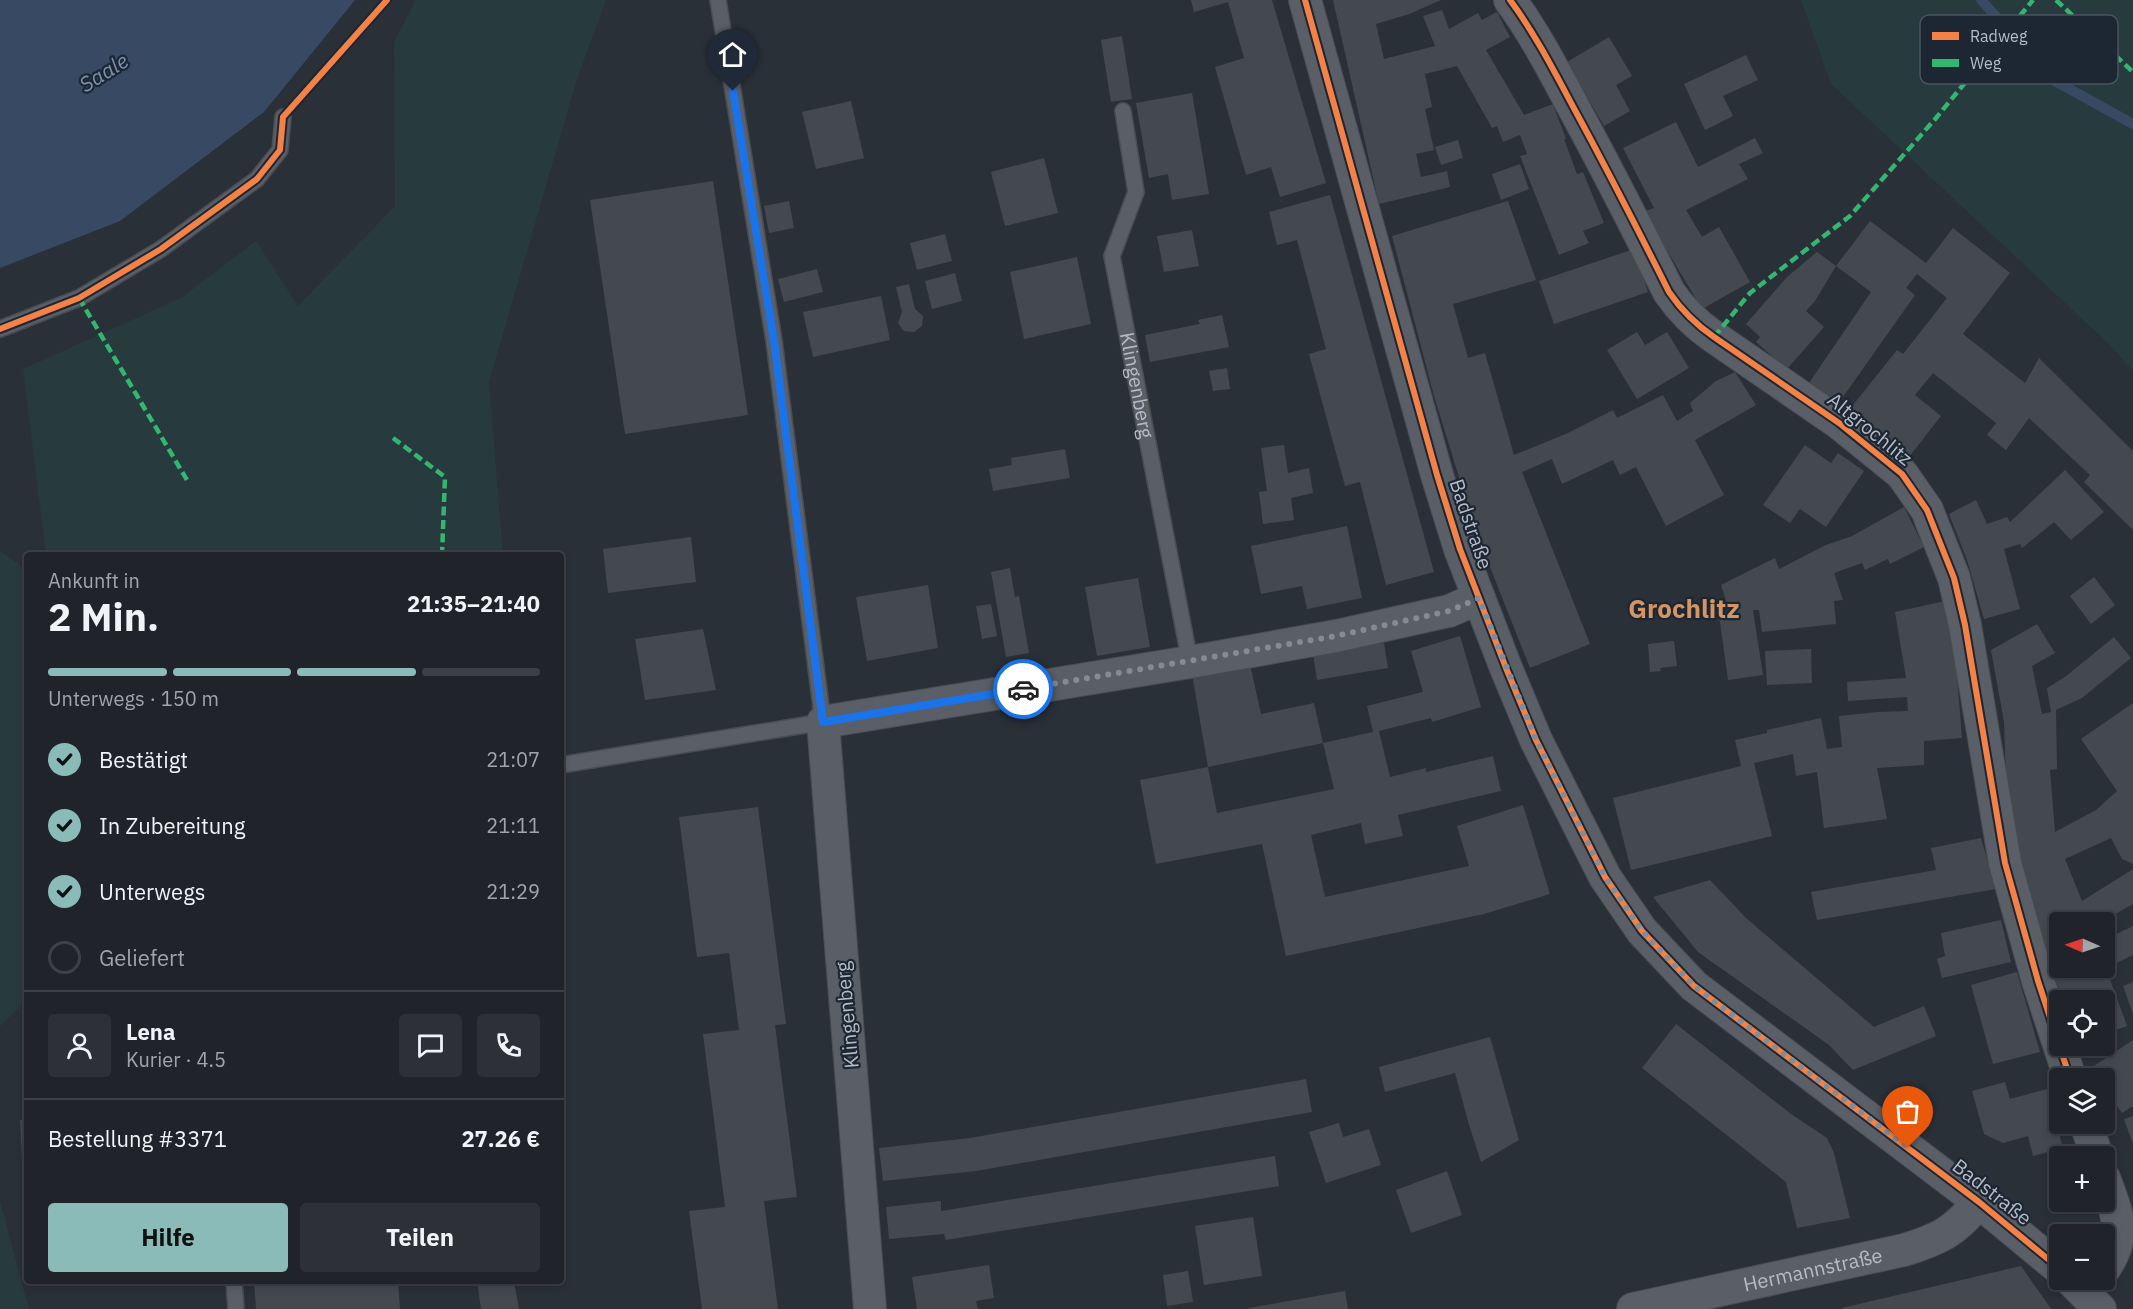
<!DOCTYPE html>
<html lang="de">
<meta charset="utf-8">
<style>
:root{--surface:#20242a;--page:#2d3036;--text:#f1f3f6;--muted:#a2a4a8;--line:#3d4147;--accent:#8bbbb9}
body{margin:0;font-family:"IBM Plex Sans",sans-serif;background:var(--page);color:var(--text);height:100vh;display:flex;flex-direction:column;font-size:22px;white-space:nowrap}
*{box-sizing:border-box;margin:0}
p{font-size:20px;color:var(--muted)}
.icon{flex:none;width:33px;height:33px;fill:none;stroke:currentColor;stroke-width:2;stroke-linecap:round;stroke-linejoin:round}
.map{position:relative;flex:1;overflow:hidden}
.side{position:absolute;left:24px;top:552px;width:540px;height:732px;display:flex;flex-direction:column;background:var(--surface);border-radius:6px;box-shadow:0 3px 9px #0003,0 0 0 2px var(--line)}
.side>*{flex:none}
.needle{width:39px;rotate:272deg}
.fabs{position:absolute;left:2049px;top:912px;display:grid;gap:12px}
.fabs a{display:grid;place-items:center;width:66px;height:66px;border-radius:6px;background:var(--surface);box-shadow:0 3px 9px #0003,0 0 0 2px var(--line);font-size:30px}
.pin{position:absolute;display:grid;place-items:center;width:51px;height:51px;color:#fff;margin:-62px -26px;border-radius:50% 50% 50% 0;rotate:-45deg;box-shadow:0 0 6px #0007}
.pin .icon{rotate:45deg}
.courier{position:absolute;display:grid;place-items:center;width:60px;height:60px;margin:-30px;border:4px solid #1a73e8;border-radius:50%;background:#fff;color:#222;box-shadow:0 2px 8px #0007}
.headline em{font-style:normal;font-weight:800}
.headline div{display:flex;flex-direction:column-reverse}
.headline{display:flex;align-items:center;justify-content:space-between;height:102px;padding:0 24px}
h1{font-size:39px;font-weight:800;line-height:45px}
.bar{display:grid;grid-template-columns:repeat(4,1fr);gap:9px 6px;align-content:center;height:72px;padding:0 24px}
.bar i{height:8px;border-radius:4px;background:var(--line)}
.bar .selected{background:var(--accent)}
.bar p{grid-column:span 4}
.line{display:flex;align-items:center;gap:15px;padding:0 24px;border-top:2px solid var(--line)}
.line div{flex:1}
.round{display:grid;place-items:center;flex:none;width:63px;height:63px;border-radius:6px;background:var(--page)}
ol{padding:0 24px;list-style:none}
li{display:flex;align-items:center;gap:18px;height:66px}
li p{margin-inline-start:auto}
li .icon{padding:6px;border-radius:50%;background:var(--accent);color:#111;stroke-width:4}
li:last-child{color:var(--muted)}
li i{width:33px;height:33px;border:3px solid var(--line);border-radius:50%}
.primary-button{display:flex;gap:12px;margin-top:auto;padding:12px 24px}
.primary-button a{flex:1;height:69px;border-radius:6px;background:var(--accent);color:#111;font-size:24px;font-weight:800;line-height:69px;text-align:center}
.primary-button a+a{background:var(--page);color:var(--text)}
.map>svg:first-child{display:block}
.green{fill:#273a3e}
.water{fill:#384963}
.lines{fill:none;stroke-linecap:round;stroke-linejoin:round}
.stream{stroke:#384963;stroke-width:10}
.building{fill:#444950}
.service-casing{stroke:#484c53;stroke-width:18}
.minor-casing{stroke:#484c53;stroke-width:34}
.service{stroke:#5a5e66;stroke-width:15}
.minor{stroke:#5a5e66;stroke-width:32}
.quiet{stroke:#33b770;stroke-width:4.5;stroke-dasharray:9 4.5;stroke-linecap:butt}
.cycleway-casing{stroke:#1d2633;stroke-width:10}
.cycleway{stroke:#f48246;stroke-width:6}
.done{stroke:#848b96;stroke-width:6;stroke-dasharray:0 10.8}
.route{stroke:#1a73e8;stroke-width:8}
.labels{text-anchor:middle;stroke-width:4.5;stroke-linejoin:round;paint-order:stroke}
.street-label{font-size:20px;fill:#b4bcc9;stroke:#1d2633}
.water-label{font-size:21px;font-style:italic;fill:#7c92b1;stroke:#1d2633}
.district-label{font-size:26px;font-weight:bold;fill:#d59563;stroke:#1d2633}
.key{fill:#1d2633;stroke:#4a5360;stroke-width:1.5}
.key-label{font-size:16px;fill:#b4bcc9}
</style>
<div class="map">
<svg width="2133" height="1309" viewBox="0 0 2133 1309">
<rect width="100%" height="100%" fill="#2a3038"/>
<!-- green -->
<path class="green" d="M416,0H606L577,79L489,382L503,555H46L23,369L181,298L256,241L298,306L395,206L394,42Z
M1801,0H2133V371L2112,347L1831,84Z
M0,551L27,570V1000L0,1026Z
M0,1201L29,1309H0Z"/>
<!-- water -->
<path class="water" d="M0,0H355L264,112L120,221L0,268Z"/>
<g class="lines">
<!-- stream -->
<path class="stream" d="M1981,0L2055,81L2133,124"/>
</g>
<!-- building -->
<path class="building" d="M1191,0H1272L1326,183L1280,197L1271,167L1246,175L1215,67L1244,58L1228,2L1194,12Z
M1333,0H1441L1409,14L1376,24L1384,59L1435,46L1423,16L1442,10L1449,29L1478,13L1482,20L1497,12L1510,37L1486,50L1524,115L1553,104L1566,139H1564L1577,174L1583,172L1604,223L1583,231L1589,243L1559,255L1520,156L1527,154L1520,135L1503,142L1497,126L1492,128L1457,66L1425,74L1432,107L1425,109L1434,150L1416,154L1421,177L1447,171L1450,187L1379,204Z
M1122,36L1132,99L1111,102L1101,40Z
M1609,37L1632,76L1616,85L1630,111L1604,126L1567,62Z
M1746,55L1758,80L1723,96L1733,116L1705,130L1684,84Z
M1192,93L1209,194L1172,200L1168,174L1149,178L1136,103Z
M851,101L864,158L816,169L802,112Z
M1676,122L1698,167L1755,138L1763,153L1739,164L1748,179L1686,210L1702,237L1719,227L1750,282L1702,309L1653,227L1646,211L1654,208L1623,148Z
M1458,140L1463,158L1441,165L1435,147Z
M1044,158L1058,213L1005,226L991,172Z
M1520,164L1529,189L1501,200L1492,174Z
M713,181L748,415L625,434L590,200Z
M1330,195L1434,572L1386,585L1360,482L1345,486L1309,354L1326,349L1297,240L1277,245L1269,212Z
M789,201L794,228L769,233L764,206Z
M1508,201L1536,280L1453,304L1468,358L1485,353L1514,455L1568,433L1613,410L1617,418L1663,395L1677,421L1693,411L1690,403L1716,381L1735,372L1756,405L1695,440L1724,495L1666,526L1636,467L1620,475L1613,460L1562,484L1552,459L1522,472L1590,644L1530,668L1475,529L1434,396L1392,236Z
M1870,221L1926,263L1953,228L2010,273L1963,334L2025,383L2039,358L2133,451V530L2084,482L2090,475L2029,418L2006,450L1987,435L1996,423L1933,373L1915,395L1941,416L1909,457L1849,410L1897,350L1903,354L1947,298L1917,274L1906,288L1915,295L1838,404L1809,383L1871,292L1836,266Z
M1192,230L1199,266L1164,272L1157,236Z
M945,234L952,261L917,270L910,243Z
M1634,249L1648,292L1554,324L1539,281Z
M1817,252L1836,266L1815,301L1806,311L1824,327L1787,369L1756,342L1760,337L1746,324L1787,277Z
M1077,257L1091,324L1024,339L1010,272Z
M817,269L823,292L784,302L778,279Z
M955,273L962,301L932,309L925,281Z
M909,284L915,309L923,316L922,326L914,332L904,331L898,323L902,312L896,287Z
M881,296L890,340L813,357L803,312Z
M1222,315L1229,347L1150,362L1145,335L1200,324L1198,320Z
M1637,332L1645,345L1667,332L1689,368L1637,399L1607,350Z
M1227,368L1230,389L1213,391L1209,371Z
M1284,445L1288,473L1309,468L1313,493L1291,498L1294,520L1263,524L1259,492L1267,491L1261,448Z
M1805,445L1831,463L1838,453L1864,471L1826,527L1800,509L1790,523L1763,505Z
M1065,449L1070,478L993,491L989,469L1012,465L1011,458Z
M2065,470L2104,512L2071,540L2054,522L2022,548L2020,544L2004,549L2020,609L1984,619L1967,560L1949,514L1976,500L1987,524L2007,517L2010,522Z
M1904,507L1924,547L1890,564L1888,559L1865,570L1862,563L1834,573L1843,600L1834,601L1836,624L1762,632L1759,610H1753L1763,675L1728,680L1719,615L1730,613L1721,585L1775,558L1779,569L1826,545L1852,536Z
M1347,526L1362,598L1307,609L1302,586L1261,594L1251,546Z
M691,537L696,582L608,593L603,549Z
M1010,568L1015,597L1019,596L1029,653L1006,657L991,572Z
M2094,577L2115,605L2091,624L2070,596Z
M1138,578L1150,647L1097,656L1085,587Z
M928,585L938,648L867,661L856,597Z
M1945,601L1957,675L1962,738L1924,741V765L1877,768L1887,819L1824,828L1817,772L1796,776L1793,754L1754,763L1772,836L1631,870L1613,798L1741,766L1735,740L1767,733V730L1821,718L1827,749L1842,747L1839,716L1877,712L1908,711L1907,697L1848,701L1847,682L1906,678L1895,612Z
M991,604L997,636L982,639L976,606Z
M2037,624L2055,653L2032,666L2042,714L2051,712L2047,688L2065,677L2114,637L2131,658L2082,698L2056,710L2057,769L2050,770L2055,832L2096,810L2117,791L2081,739L2133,703V864L2122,859L2111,838L2065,859L2082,901L2133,869V904L2101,922H2060V968H2104V940L2133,926V955L2106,968L2127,1026L2104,1034V1000H2063L2035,926L2016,857L2006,779L2004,722L1991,650Z
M703,629L716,690L645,700L635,639Z
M1460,636L1481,707L1432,722L1431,718L1379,731L1390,777L1426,768V772L1493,756L1501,791L1398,815L1403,836L1365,844L1361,823L1311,835L1325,897L1469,866L1457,826L1523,805L1550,894L1484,914L1286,956L1262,844L1156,864L1140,780L1208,767L1217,813L1334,789L1323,743L1373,732L1367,706L1423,692L1411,651Z
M1674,641L1677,666L1660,668L1661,671L1650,672L1648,644Z
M1384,643L1388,668L1317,680L1313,654Z
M1811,649L1812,683L1767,685L1765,651Z
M1250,664L1261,714L1314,703L1323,743L1208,767L1192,674Z
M758,807L786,1024L775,1025L797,1197L764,1201L778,1309H702L689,1211L725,1207L703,1034L739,1030L729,953L697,957L679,817Z
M1981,838L1996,889L1817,920L1811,892L1936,870L1931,848Z
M1710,880L1746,918L1874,1027L1924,1006L1936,1036L1853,1070L1829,1045L1698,952L1653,897Z
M2001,920L2011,962L1942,978L1937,959L1945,956L1941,933Z
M2017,972L2040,1052L1993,1064L1971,985Z
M2133,982V1014L2123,986Z
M1676,1024L1791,1114L1827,1138L1834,1153L1850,1218L1797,1228L1786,1182L1642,1068Z
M1490,1037L1519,1140L1481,1162L1469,1125L1455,1073L1385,1092L1379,1067Z
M2133,1040V1106L2122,1113L2104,1088V1078H2098L2091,1068Z
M1306,1079L1312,1112L976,1171L883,1181L879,1148L970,1138Z
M2005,1082L2010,1099L2047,1089L2063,1148L2033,1156L2028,1136L2003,1143L1984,1134L1972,1091Z
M2133,1116V1144L2124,1119Z
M27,1119V1199H24L20,1120Z
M1339,1123L1343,1137L1369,1129L1381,1165L1326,1183L1309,1132Z
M1275,1156L1279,1186L946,1240L944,1234L889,1239L886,1207L941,1201V1211Z
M1447,1171L1462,1215L1411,1233L1396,1190Z
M1253,1217L1262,1276L1204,1285L1195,1226Z
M989,1265L994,1298L976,1301L978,1309H917L912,1277Z
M2021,1266L2051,1309H1842V1308Z
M1188,1271L1193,1302L1167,1306L1163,1275Z
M254,1281H398L400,1309H256Z
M477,1281H514L519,1309H481Z
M1345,1291L1348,1309H1249V1308Z"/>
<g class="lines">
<defs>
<g id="service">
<path id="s1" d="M1123,111L1136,192L1112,256L1190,662"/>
<path d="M0,329L79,298L161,249L257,179L280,150L283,117"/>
<path d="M561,765L823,722L774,341L718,0"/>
<path d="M234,1281L236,1309"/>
</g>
<g id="minor">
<path d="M1305,0L1437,475L1460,549L1506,668L1536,740L1605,877L1642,931L1694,986L1979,1202L2060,1269"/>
<path d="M1510,0C1536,35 1556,75 1577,114C1609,173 1639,232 1669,292C1682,311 1695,324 1714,337L1839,423L1902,474L1927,510L1954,578L1965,625L2005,863L2038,981L2070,1078"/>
<path d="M2086,1124L2097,1156"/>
<path d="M2104,1178C2117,1213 2128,1235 2104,1269"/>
<path d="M2071,1280L2100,1309"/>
<path d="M870,1309L823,722L1190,662L1336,636L1449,611L1479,598"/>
<path id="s2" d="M1633,1309L1904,1250C1940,1239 1954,1232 1979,1202"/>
</g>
</defs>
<!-- service casing -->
<use href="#service" class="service-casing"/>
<!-- minor casing -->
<use href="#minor" class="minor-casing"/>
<!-- service -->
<use href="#service" class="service"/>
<!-- minor -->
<use href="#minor" class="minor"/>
<!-- quiet -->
<path class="quiet" d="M2056,0L2133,72
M79,298L187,480
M1714,337L1750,293L1850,216L1936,118L2033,0
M393,438L445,477L442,555"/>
<defs>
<path id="cycleway" d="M1305,0L1437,475L1460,549L1506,668L1536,740L1605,877L1642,931L1694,986L1979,1202L2060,1269
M1510,0C1536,35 1556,75 1577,114C1609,173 1639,232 1669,292C1682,311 1695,324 1714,337L1839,423L1902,474L1927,510L1954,578L1965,625L2005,863L2038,981L2070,1078
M0,329L79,298L161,249L257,179L280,150L283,117L387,0"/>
</defs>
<!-- cycleway casing -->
<use href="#cycleway" class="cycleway-casing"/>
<!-- cycleway -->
<use href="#cycleway" class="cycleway"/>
</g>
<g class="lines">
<!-- done -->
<path class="done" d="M1023,689L1336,636L1449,611L1479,598L1536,740L1605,877L1642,931L1694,986L1908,1148"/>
<!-- route -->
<path class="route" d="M733,91L774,341L823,722L1023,689"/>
</g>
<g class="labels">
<!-- street labels -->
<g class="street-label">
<text dy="7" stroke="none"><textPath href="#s1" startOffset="282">Klingenberg</textPath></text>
<text transform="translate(1870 429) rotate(39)" y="7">Altgrochlitz</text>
<text transform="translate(1471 524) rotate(71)" y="7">Badstraße</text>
<text transform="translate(847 1015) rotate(-95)" y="7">Klingenberg</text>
<text transform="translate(1992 1192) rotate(38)" y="7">Badstraße</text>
<text dy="7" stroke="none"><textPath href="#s2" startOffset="184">Hermannstraße</textPath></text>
</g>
<!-- water labels -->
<g class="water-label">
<text transform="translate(104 73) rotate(-32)" y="7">Saale</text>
</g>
<!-- district labels -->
<g class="district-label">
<text x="1684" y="618">Grochlitz</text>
</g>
</g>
<!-- legend -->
<rect x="1920" y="15" width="198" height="69" rx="9" class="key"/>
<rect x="1932" y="32" width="27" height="8" fill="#f48246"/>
<rect x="1932" y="59" width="27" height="8" fill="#33b770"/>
<g class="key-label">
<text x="1970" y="42">Radweg</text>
<text x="1970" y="69">Weg</text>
</g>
</svg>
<div class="fabs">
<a><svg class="needle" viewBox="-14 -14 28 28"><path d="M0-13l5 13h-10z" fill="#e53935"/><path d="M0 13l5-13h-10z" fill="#a2a4a8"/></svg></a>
<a><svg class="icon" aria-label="locate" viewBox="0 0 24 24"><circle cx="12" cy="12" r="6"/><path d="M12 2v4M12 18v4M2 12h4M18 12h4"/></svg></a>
<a><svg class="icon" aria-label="layers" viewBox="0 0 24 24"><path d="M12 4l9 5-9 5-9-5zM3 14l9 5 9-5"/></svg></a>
<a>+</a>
<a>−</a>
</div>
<div class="pin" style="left:1908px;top:1148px;background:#ea580c"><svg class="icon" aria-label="bag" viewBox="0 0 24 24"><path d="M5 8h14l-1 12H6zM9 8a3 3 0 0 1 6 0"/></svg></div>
<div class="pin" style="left:733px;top:91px;background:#1f2937"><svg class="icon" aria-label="home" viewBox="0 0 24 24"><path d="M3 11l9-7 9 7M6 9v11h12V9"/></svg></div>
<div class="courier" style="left:1023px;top:689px"><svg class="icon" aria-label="car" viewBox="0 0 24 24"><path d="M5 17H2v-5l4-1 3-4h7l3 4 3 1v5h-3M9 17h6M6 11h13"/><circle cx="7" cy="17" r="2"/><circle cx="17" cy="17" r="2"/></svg></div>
<section class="side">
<div class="headline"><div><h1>2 Min.</h1><p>Ankunft in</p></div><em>21:35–21:40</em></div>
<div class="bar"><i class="selected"></i><i class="selected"></i><i class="selected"></i><i></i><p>Unterwegs · 150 m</p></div>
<ol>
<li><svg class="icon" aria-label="check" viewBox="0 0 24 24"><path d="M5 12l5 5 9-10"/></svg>Bestätigt<p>21:07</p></li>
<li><svg class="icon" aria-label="check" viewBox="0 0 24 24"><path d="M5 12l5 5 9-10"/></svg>In Zubereitung<p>21:11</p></li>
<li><svg class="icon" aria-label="check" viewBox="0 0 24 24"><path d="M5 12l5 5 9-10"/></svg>Unterwegs<p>21:29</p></li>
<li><i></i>Geliefert</li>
</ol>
<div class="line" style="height:108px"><a class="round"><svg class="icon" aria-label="person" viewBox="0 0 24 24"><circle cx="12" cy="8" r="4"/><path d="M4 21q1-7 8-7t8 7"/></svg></a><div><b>Lena</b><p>Kurier · 4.5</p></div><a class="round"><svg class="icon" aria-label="chat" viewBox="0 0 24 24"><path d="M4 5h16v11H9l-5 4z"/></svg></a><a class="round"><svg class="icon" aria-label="phone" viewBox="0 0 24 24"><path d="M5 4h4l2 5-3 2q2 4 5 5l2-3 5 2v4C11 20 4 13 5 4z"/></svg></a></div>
<div class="line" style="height:78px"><div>Bestellung #3371</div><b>27.26 €</b></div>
<div class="primary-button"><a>Hilfe</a><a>Teilen</a></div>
</section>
</div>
